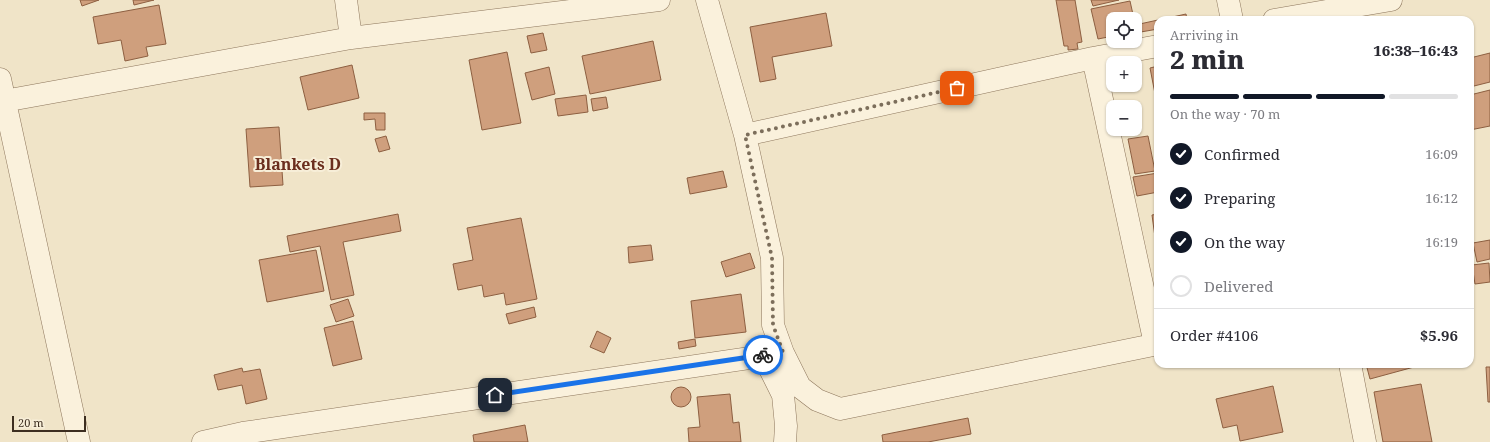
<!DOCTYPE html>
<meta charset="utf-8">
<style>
:root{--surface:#fff;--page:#f7f7f7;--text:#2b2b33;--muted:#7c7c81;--line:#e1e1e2;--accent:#111827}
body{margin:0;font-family:"Noto Serif",serif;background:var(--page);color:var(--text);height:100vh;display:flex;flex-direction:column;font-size:15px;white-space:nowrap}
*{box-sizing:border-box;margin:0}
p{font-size:13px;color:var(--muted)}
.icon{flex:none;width:22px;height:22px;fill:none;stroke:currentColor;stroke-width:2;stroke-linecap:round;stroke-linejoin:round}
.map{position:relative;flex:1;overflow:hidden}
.panel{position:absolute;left:1154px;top:16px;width:320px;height:352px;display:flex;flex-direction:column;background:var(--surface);border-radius:12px;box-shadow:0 1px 3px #0004}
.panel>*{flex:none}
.tools{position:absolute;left:1106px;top:12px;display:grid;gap:8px}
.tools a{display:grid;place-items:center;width:36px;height:36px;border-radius:8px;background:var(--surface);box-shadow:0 1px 3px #0004;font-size:20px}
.scale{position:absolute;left:12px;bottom:10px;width:74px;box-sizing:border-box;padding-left:4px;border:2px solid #3d2e20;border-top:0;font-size:11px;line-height:14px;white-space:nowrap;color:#3d2e20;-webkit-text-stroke:3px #f7eed8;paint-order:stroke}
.pin{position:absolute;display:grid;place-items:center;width:34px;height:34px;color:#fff;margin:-17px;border-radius:8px;box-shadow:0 2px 6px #0006}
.courier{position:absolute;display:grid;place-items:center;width:40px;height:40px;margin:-20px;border:3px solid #1a73e8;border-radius:50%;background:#fff;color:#222;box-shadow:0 1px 5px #0007}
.overview em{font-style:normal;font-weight:800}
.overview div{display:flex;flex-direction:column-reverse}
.overview{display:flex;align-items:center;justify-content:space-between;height:68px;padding:0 16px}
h1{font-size:26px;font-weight:800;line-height:30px}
.bar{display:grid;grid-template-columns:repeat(4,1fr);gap:6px 4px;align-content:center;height:48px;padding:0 16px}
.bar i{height:5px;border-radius:3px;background:var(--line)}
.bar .on{background:var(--accent)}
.bar p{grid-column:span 4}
.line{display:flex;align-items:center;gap:10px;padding:0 16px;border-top:1px solid var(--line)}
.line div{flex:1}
ol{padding:0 16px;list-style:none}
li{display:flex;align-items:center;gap:12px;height:44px}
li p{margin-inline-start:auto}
li .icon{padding:4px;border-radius:50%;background:var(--accent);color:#fff;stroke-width:4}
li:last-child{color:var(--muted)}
li i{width:22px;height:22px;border:2px solid var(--line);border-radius:50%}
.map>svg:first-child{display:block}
.building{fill:#cf9f7d;stroke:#8d5f41}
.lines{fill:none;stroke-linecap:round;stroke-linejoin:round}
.minor-casing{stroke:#8d765c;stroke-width:23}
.minor{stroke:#faf1dc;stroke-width:22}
.done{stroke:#7c6e5b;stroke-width:4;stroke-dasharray:0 7.2}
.route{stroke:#1a73e8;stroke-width:5}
.labels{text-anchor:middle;stroke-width:4;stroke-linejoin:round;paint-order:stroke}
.quarter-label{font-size:16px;font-weight:bold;fill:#6b2e1e;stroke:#f7eed8}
</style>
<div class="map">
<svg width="1490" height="442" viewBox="0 0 1490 442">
<rect width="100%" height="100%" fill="#f0e4c8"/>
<!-- building -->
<path class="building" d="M80,0H99L82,6Z
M133,0H154L134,5Z
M1056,0H1075L1082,42L1077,43L1078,49L1068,50V46H1064Z
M1091,0H1119L1093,6Z
M1130,1L1134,19H1113V36L1098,39L1091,9Z
M159,5L166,44L146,47L148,56L125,61L121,40L98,44L93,17Z
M826,13L832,46L772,57L776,79L760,82L750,27Z
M1186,14L1187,20H1159Z
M1158,20V29L1135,33V24V25Z
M543,33L547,50L531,53L527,36Z
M653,41L661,80L590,94L582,56Z
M507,52L521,123L482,130L469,60Z
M1490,53V82L1470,87V58Z
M352,65L359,98L308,110L300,77Z
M1158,66V104H1157L1150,68Z
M549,67L555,94L532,100L525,73Z
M1490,90V126L1470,130V95Z
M586,95L588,112L558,116L555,99Z
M606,97L608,108L593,111L591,99Z
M364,113H385V130H376L375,119L364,120Z
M279,127L283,185L250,187L246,129Z
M386,136L390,149L379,152L375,139Z
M1148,136L1155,171L1135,174L1128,139Z
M723,171L727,187L690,194L687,178Z
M1158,173V192L1137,196L1133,177Z
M398,214L401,231L343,242L354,295L331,300L320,246L290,252L287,236Z
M1158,214V252H1157L1152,215Z
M521,218L537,299L506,305L504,293L484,297L482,285L458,290L453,264L473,260L467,228Z
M1490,240V259L1477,262L1473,243Z
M651,245L653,260L629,263L628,247Z
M316,250L324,291L267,302L259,260Z
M750,253L755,268L726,277L721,262Z
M1489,263L1490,282L1475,284L1472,265Z
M741,294L746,332L695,338L691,301Z
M348,299L354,316L336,322L330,305Z
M534,307L536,317L509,324L506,314Z
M353,321L362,359L333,366L324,328Z
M597,331L611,338L604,353L590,347Z
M695,339L696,346L679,349L678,342Z
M1366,364H1413L1414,367L1370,379Z
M1486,367H1490V402H1488Z
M242,368L243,372L260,369L267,399L246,404L242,385L218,390L214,375Z
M1421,384L1432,442H1383L1374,392Z
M1273,386L1283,432L1240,441L1237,425L1223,428L1216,399Z
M671 397a10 10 0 1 1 20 0a10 10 0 1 1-20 0Z
M730,394L733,423L739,422L741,442H689L688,428L700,427L697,397Z
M968,418L971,434L928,442H883L882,435Z
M525,425L528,442H474L473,435Z"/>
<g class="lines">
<defs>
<path id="minor" d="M346,0L351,38
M707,0L745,135L772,258L773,325L783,353L800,387L817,400L840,409L1158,344
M1228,0L1232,20
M1274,20L1391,0
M0,79L79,442
M4,101L351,38L659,0
M745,135L1093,58
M1155,344L1093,58L1158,46
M763,355L783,395L786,426L785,442
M1350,364L1365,442
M203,442L243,433L783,353"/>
</defs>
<!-- minor casing -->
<use href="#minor" class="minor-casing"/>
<!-- minor -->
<use href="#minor" class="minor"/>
</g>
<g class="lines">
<!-- done -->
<path class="done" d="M763,355L783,352L773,325L772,258L745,135L957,88"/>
<!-- route -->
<path class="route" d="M495,395L763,355"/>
</g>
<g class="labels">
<!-- quarter labels -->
<g class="quarter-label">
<text x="298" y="170">Blankets D</text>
</g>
</g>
</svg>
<div class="tools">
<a><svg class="icon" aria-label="locate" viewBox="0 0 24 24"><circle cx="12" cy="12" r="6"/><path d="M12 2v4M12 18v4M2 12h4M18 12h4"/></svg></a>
<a>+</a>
<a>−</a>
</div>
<div class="scale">20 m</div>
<div class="pin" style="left:957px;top:88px;background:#ea580c"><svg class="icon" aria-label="bag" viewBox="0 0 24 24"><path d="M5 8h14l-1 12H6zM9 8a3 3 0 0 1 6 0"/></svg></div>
<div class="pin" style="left:495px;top:395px;background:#1f2937"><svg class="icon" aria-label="home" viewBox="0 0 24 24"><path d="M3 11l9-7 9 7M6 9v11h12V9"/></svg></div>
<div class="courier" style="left:763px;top:355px"><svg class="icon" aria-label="bike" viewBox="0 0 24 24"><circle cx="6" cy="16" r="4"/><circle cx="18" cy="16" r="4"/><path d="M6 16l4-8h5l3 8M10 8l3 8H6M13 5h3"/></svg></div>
<section class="panel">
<div class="overview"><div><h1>2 min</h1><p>Arriving in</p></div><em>16:38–16:43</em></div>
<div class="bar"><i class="on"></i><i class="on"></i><i class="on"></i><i></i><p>On the way · 70 m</p></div>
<ol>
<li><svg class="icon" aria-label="check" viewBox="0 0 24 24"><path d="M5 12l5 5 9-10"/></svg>Confirmed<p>16:09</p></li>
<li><svg class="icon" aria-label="check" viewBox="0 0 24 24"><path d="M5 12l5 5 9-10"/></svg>Preparing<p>16:12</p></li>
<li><svg class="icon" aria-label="check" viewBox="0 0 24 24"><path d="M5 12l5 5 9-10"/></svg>On the way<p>16:19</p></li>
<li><i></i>Delivered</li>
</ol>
<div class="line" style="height:52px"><div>Order #4106</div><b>$5.96</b></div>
</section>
</div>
